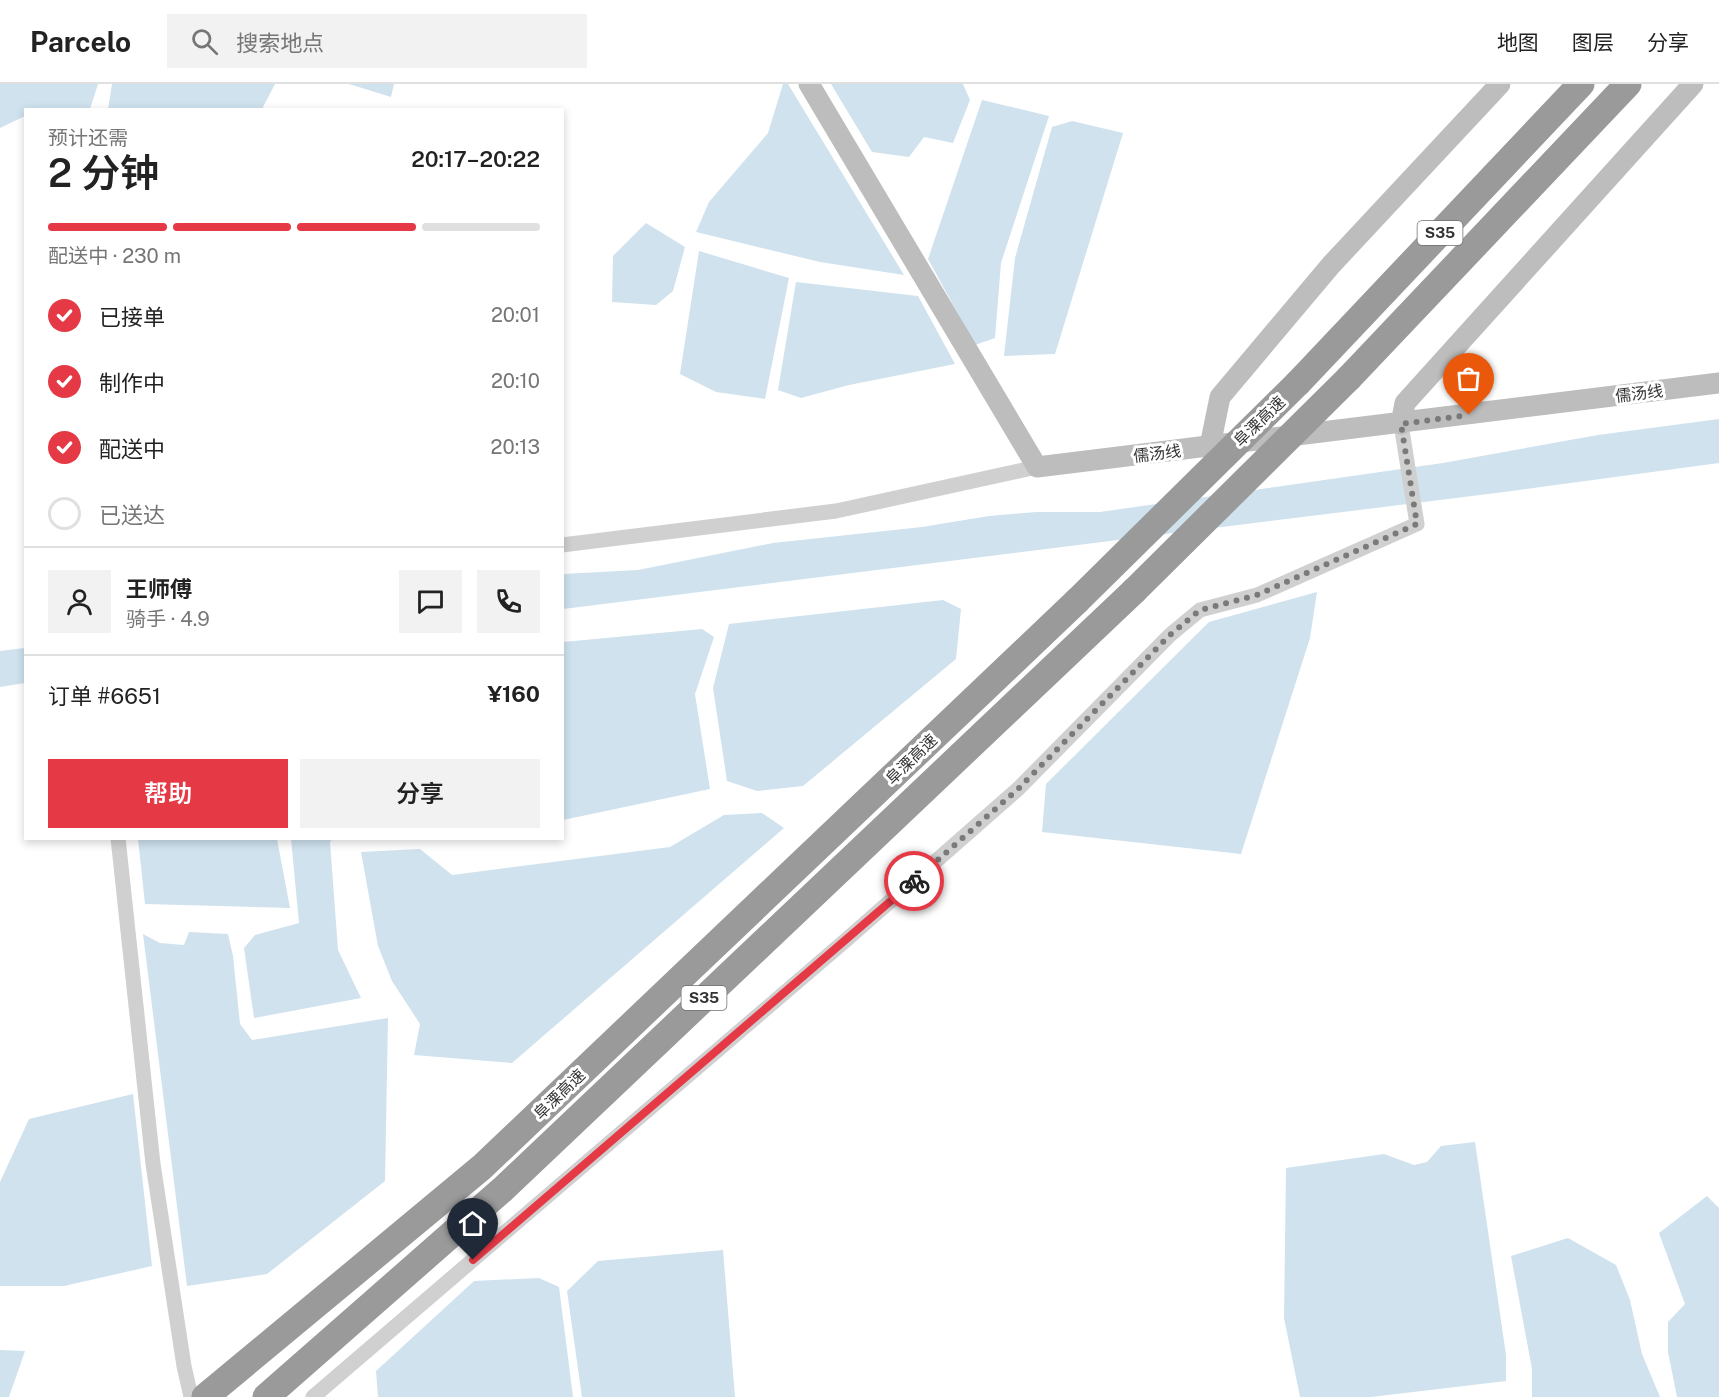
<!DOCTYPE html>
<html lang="zh">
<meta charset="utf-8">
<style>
:root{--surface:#fff;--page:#f2f2f2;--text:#222;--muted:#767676;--line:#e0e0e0;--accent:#e63946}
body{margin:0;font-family:"Public Sans","Noto Sans SC",sans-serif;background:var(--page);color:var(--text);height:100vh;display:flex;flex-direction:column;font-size:22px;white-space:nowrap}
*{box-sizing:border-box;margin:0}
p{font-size:20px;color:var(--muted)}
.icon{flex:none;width:33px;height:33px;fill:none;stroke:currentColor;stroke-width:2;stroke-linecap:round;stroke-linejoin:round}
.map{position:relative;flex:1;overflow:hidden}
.sheet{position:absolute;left:24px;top:24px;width:540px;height:732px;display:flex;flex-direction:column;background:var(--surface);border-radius:0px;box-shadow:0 3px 9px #0003}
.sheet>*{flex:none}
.pin{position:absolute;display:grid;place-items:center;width:51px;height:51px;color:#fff;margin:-62px -26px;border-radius:50% 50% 50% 0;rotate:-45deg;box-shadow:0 0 6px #0007}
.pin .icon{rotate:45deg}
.courier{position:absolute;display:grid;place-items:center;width:60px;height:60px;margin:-30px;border:4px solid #e63946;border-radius:50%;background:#fff;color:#222;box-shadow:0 2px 8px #0007}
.overview em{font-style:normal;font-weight:600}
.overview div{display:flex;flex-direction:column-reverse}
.overview{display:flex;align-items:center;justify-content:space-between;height:102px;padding:0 24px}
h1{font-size:39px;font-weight:600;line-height:45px}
.bar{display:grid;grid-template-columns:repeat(4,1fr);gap:9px 6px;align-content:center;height:72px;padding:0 24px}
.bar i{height:8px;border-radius:4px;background:var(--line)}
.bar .selected{background:var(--accent)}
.bar p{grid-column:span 4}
.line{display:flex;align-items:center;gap:15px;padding:0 24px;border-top:2px solid var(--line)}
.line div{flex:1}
.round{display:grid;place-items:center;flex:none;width:63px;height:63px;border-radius:0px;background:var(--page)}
ol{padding:0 24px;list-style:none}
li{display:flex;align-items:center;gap:18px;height:66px}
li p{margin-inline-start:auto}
li .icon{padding:6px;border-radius:50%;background:var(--accent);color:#fff;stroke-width:4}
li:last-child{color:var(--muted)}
li i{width:33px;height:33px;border:3px solid var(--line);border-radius:50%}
.button{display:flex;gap:12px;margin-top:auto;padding:12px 24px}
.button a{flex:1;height:69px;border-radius:0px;background:var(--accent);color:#fff;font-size:24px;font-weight:600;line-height:69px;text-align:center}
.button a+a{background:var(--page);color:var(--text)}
header{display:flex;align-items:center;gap:36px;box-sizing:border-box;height:84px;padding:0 30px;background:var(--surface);border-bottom:2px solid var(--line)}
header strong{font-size:28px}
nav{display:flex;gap:33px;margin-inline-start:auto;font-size:21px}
.search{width:420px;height:54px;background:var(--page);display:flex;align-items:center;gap:15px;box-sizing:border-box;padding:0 21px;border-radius:0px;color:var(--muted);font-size:22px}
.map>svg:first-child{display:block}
.water{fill:#cfe2ee}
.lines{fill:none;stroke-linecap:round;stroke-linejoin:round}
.street{stroke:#d0d0d0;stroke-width:15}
.secondary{stroke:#bdbdbd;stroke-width:21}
.highway{stroke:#9a9a9a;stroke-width:27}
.highway-bridge{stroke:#9a9a9a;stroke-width:27}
.done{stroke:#7a7a7a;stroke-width:6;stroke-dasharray:0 10.8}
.route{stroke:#e63946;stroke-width:8}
.labels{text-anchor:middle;stroke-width:6;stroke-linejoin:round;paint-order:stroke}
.shield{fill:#fff;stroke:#707070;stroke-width:1.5}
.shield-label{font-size:15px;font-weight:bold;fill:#333}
.street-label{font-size:16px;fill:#333;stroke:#fff}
</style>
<header>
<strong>Parcelo</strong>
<div class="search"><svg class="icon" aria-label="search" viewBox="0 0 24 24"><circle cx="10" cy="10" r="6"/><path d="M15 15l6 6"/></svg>搜索地点</div>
<nav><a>地图</a><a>图层</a><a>分享</a></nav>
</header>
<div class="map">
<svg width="1719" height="1313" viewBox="0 0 1719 1313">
<rect width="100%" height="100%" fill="#fff"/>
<!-- water -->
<path class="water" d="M0,0H98L90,25L26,26L25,32L0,44Z
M112,0H275L262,25H108Z
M349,0H394L391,13Z
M783,0H788L904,191L820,178L696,148L709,118L768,49Z
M831,0H963L970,16L953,59L924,53L909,73L872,68Z
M982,16L1049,32L1001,179L995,254L975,261L928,175Z
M1072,37L1123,49L1055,270L1004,272L1015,174L1052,43Z
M646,139L685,163L673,207L656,221L612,218L613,172Z
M699,167L789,194L765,315L716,308L680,290Z
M796,198L918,212L955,280L849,301L801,314L778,306Z
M1719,335V379L1504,408L563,525V490L638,486L773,459L922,443L989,432L1036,428H1100L1443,379L1598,351Z
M1317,508L1310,554L1241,770L1042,748L1046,700L1209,538Z
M943,516L961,525L956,575L803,702L757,707L727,697L713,604L729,540Z
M702,545L714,553L695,610L710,705L563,736V558Z
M25,564V599L0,603V567Z
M762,729L784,744L512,979L414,971L420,940L392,897L378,862L361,768L420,765L452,791L670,763L724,731Z
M138,755H277L290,824L145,820Z
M291,755H332L330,758L338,866L361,914L254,934L244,864L255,851L299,839Z
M189,848L228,850L233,872L240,940L252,956L388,934L385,1097L267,1190L187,1202L143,850L160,859L184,861Z
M133,1010L152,1182L64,1202H0V1098L29,1035Z
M1475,1058L1506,1271V1297L1371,1313H1300L1284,1234L1286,1084L1384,1070L1414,1081L1427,1078L1441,1062Z
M1707,1112L1719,1124V1313H1677L1668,1268V1238L1685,1220L1659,1149Z
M1568,1154L1616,1181L1630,1216L1642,1270L1660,1313H1532V1285L1511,1172Z
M723,1166L735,1313H582L567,1207L598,1177Z
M539,1194L559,1203L573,1313H378L376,1287L474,1197Z
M0,1266L25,1267L9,1313H0Z"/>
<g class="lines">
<!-- street -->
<path class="street" d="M562,461L836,427L1037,383
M118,754L153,1080L184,1282L191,1313
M313,1313L846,856L1018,705L1170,551L1200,526L1257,511L1417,440L1401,340"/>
<!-- secondary -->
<path class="secondary" d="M809,0L1037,383L1719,299
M1401,340L1405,319L1693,0
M1210,362L1220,313L1331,181L1500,0"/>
<!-- highway -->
<path class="highway" d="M1349,294L1628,0
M1298,299L1581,0
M205,1313L482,1083L1077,517
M266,1313L503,1105L1134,507"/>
<!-- highway-bridge -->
<path class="highway-bridge" d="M1134,507L1349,294
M1077,517L1298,299"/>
</g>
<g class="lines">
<!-- done -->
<path class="done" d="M914,797L1018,705L1170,551L1200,526L1257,511L1417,440L1401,340L1469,331"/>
<!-- route -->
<path class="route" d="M473,1176L914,797"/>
</g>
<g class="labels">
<!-- shield labels -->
<g class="shield">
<rect x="1417.5" y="137" width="45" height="24" rx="4.5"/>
<rect x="681.5" y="902" width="45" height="24" rx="4.5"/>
</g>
<g class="shield-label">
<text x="1440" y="154">S35</text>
<text x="704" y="919">S35</text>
</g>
<!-- street labels -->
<g class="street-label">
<text transform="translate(1639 309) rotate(-7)" y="6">儒汤线</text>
<text transform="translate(1259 337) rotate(-44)" y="6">阜溧高速</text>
<text transform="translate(1157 369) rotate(-7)" y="6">儒汤线</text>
<text transform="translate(911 675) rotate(-44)" y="6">阜溧高速</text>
<text transform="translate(559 1010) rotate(-44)" y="6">阜溧高速</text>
</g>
</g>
</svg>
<div class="pin" style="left:1469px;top:331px;background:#ea580c"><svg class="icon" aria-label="bag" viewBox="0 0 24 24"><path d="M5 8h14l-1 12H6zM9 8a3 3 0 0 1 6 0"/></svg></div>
<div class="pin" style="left:473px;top:1176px;background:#1f2937"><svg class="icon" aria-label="home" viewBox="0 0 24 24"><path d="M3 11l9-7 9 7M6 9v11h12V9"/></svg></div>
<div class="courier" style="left:914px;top:797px"><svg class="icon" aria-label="bike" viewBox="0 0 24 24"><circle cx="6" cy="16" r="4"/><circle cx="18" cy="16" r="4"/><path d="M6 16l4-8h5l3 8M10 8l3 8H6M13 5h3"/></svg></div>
<section class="sheet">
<div class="overview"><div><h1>2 分钟</h1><p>预计还需</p></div><em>20:17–20:22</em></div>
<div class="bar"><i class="selected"></i><i class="selected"></i><i class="selected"></i><i></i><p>配送中 · 230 m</p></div>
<ol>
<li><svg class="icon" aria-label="check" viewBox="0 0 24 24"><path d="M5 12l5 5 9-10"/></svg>已接单<p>20:01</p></li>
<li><svg class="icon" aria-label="check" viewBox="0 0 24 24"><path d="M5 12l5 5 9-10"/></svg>制作中<p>20:10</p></li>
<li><svg class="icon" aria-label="check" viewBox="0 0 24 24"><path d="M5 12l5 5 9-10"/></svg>配送中<p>20:13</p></li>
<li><i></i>已送达</li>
</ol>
<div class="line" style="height:108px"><a class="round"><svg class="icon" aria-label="person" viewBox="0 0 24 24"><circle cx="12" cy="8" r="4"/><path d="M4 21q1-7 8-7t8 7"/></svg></a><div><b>王师傅</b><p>骑手 · 4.9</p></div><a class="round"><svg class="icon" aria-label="chat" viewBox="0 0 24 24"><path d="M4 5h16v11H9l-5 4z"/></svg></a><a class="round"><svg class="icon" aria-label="phone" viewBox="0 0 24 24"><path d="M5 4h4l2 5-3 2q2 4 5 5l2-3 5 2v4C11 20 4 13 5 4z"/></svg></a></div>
<div class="line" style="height:78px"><div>订单 #6651</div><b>¥160</b></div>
<div class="button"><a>帮助</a><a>分享</a></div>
</section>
</div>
